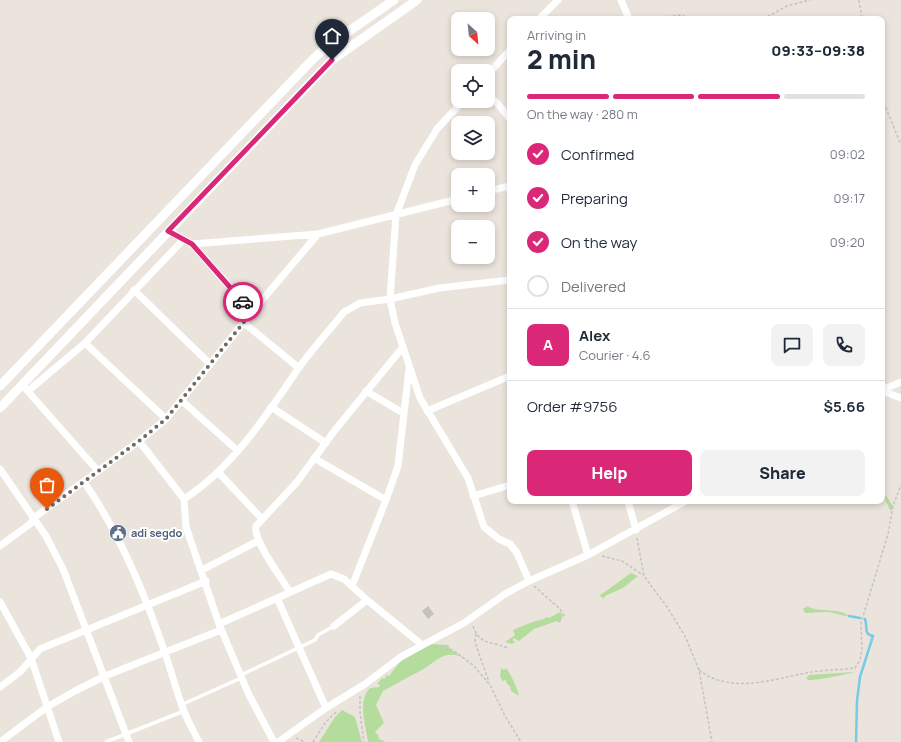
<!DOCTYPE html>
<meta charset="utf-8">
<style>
:root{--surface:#fff;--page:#f2f2f3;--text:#1f2937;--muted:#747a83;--line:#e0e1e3;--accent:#db2777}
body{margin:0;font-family:Manrope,sans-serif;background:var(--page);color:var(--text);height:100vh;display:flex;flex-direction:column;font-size:15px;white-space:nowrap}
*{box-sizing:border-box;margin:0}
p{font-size:13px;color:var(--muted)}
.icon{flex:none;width:22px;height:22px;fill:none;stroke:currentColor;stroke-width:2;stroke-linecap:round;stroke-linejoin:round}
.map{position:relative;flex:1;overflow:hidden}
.drawer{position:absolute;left:507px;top:16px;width:378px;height:488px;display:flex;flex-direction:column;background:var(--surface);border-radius:8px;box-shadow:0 2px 6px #0003}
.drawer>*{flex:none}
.needle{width:26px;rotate:153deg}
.buttons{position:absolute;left:451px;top:12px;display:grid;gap:8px}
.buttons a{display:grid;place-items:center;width:44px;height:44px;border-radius:8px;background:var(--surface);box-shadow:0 2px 6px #0003;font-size:20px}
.pin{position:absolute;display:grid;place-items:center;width:34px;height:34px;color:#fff;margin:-41px -17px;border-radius:50% 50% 50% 0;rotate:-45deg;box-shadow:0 0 4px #0007}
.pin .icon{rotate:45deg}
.courier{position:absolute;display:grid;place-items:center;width:40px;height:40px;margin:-20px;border:3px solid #db2777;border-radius:50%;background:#fff;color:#222;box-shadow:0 1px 5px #0007}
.headline em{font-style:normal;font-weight:800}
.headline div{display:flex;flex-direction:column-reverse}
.headline{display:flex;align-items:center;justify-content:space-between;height:68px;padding:0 20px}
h1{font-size:26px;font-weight:800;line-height:30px}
.bar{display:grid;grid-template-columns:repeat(4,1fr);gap:6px 4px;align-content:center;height:48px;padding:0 20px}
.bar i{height:5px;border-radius:3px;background:var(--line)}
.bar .current{background:var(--accent)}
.bar p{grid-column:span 4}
.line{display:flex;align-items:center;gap:10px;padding:0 20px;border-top:1px solid var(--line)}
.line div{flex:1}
.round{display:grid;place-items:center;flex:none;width:42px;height:42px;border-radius:8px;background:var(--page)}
ol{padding:0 20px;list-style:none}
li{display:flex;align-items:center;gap:12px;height:44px}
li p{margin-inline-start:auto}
li .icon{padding:4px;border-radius:50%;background:var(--accent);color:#fff;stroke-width:4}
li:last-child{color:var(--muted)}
li i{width:22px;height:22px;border:2px solid var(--line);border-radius:50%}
.primary-button{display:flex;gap:8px;margin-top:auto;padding:8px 20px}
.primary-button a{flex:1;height:46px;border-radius:8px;background:var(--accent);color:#fff;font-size:16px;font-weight:800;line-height:46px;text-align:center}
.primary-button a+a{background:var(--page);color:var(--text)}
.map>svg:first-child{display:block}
.green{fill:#b4dd9d}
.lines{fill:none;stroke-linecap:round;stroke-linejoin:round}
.stream{stroke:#77cbe5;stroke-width:2.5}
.building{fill:#c6c1bc}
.path{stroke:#c3c3c3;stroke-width:1.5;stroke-dasharray:3 2;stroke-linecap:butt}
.service{stroke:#fff;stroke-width:3.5}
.minor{stroke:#fff;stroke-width:7}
.tertiary{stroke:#fff;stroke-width:9}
.done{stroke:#6d6a68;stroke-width:4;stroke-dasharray:0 7.2}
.route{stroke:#db2777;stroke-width:5}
.labels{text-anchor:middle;stroke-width:4;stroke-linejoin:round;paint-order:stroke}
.service-label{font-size:11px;font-weight:bold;fill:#4e5e75;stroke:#fff;text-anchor:start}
</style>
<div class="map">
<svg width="901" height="742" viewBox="0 0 901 742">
<rect width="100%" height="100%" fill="#ebe4dc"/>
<!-- green -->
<path class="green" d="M882,490L893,506L892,510H890L882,493Z
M631,573L638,576L623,588L605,596L604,599L601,596V597L599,596Z
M808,606C815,613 839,607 849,616C841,616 834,612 827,612C819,612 813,613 805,613L803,609Z
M560,612L563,615L560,623L557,621L534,629L519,641L513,638V641H516L512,644L505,642L515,635L513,630C521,627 532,621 544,619L546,617L549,618Z
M431,644L448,645L451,650L464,658C459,655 454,654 448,655C438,656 430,666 422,670C408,677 396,684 383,691L376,705L384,723L375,732L378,735L379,739L386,742H368C366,726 357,701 370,688L379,687L380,685L377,684L382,678L385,679L386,675L389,676L400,662Z
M501,668L504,670L506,668C511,674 517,688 519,696L511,691L510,686L507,684L506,680L502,681L501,677L500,679Z
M854,672C849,674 814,681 808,680L806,678L809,675Z
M342,710L355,717L362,742H319L335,717Z"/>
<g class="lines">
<!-- stream -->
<path class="stream" d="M849,616L860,618
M856,742L857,701L860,677L873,636C863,634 868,627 865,619"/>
</g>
<!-- building -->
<path class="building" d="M428,606L434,614L428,619L422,611Z"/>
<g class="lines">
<!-- path -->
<path class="path" d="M859,0L862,19
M653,19L679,15L693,18L726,17L749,19
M763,19L787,6L810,0
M882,98L901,145
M637,538L644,576L667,607L685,636L699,670L712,742
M602,556L622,561L643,575
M534,586L560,609L565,617
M473,626C480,647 493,640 509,649
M476,634L475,642L489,682
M435,647L453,650L474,666L490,685L505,716L521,742
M699,670C729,694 771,680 806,673C822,670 839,670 855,668L860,660L862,650L861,623L888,534L893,506L901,485
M360,696V713L364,742
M296,738L305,742
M313,742L325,723L337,711"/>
<!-- service -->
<path class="service" d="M241,675L315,640L318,635L334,626
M181,705L241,678
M106,742L184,711"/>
<!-- minor -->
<path class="minor" d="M621,0L629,19
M539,19L558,0
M488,74L510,50
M488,95L498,104L510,119
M463,101L437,129L415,165L396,215L390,299L395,323L420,398L468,478L484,527L499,539L510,544L517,553L529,581
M488,191L510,186
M318,234L458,199
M192,244L252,312
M134,290L210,364
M243,322L299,368
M85,343L166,419
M25,388L98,471
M882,390L901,382
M28,391L85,343L183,240
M366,391L403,413
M882,391L901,398
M181,400L238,451
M271,407L326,443
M427,411L510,376
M139,441L184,499L186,527L219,624L249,695L274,742
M314,458L386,500L398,466L409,369
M0,469L46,536L63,569L129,742
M218,472L262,519
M84,482C120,533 145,594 165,653C171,671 176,689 182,706C186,718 193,730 199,742
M473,496L510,485
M184,499C232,468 266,416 298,369C312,349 329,331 344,312L360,303L390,299L439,288L510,280
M572,501L588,555
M628,501L636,530
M0,546L30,524L35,517L139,441L166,419L252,312L318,234L192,244L169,231
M202,570L258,541
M352,586L386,500
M290,592C282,579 252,539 256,526L297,482L335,430L403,347
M277,598L326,708
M0,602L31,658L59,742
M219,624L331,574L344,579L367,600L421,644
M334,626L367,600
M0,687L20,672L40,649L206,581
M0,742L47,707L75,691L105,676L221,630
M278,742L326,708L365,684L402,656L464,623L505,594L529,581L588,555L686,501"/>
<!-- tertiary -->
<path class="tertiary" d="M0,386L314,58L329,45L394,0
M0,408L332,60L417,0"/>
</g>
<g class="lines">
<!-- done -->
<path class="done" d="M47,509L139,441L166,419L252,312L243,302"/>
<!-- route -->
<path class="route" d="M243,302L192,244L168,231L332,60"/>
</g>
<!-- icons -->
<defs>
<symbol id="civic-disc" viewBox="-11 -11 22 22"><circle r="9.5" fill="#5c6f8a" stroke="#fff"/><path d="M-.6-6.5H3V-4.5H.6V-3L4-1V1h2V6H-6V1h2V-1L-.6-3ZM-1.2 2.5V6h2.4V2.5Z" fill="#fff"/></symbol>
</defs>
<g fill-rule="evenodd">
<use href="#civic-disc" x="108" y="523" width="20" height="20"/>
</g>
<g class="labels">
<!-- service labels -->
<g class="service-label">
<text x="131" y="537">adi segdo</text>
</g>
</g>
</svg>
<div class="buttons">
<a><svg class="needle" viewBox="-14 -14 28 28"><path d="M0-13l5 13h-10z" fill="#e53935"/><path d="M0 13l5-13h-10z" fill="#747a83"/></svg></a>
<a><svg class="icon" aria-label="locate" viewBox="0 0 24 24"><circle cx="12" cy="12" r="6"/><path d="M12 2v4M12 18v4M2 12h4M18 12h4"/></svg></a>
<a><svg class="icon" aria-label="layers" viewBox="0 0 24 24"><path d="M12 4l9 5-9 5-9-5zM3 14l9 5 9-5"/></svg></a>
<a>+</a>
<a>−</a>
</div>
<div class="pin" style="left:47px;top:509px;background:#ea580c"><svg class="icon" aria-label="bag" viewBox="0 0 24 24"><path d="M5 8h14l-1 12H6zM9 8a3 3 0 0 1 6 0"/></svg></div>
<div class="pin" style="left:332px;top:60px;background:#1f2937"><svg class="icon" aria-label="home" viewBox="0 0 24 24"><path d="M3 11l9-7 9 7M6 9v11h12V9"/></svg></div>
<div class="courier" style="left:243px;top:302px"><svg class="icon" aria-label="car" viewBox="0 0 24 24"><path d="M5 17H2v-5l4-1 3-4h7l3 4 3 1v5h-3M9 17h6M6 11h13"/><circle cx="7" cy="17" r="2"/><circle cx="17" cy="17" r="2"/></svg></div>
<section class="drawer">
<div class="headline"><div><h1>2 min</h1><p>Arriving in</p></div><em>09:33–09:38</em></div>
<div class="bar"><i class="current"></i><i class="current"></i><i class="current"></i><i></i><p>On the way · 280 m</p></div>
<ol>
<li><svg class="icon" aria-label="check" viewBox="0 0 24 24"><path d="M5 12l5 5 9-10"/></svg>Confirmed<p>09:02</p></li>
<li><svg class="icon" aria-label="check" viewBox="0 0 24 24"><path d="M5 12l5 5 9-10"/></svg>Preparing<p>09:17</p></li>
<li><svg class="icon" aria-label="check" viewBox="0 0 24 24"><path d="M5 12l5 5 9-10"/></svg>On the way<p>09:20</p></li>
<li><i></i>Delivered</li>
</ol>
<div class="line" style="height:72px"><b class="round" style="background:var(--accent);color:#fff">A</b><div><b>Alex</b><p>Courier · 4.6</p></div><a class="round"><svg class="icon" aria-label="chat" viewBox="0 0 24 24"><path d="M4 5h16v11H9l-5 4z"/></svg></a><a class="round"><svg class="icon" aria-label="phone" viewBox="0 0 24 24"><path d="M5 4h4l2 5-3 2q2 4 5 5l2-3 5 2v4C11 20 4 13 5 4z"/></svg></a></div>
<div class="line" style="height:52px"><div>Order #9756</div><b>$5.66</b></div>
<div class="primary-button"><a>Help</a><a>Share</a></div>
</section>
</div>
